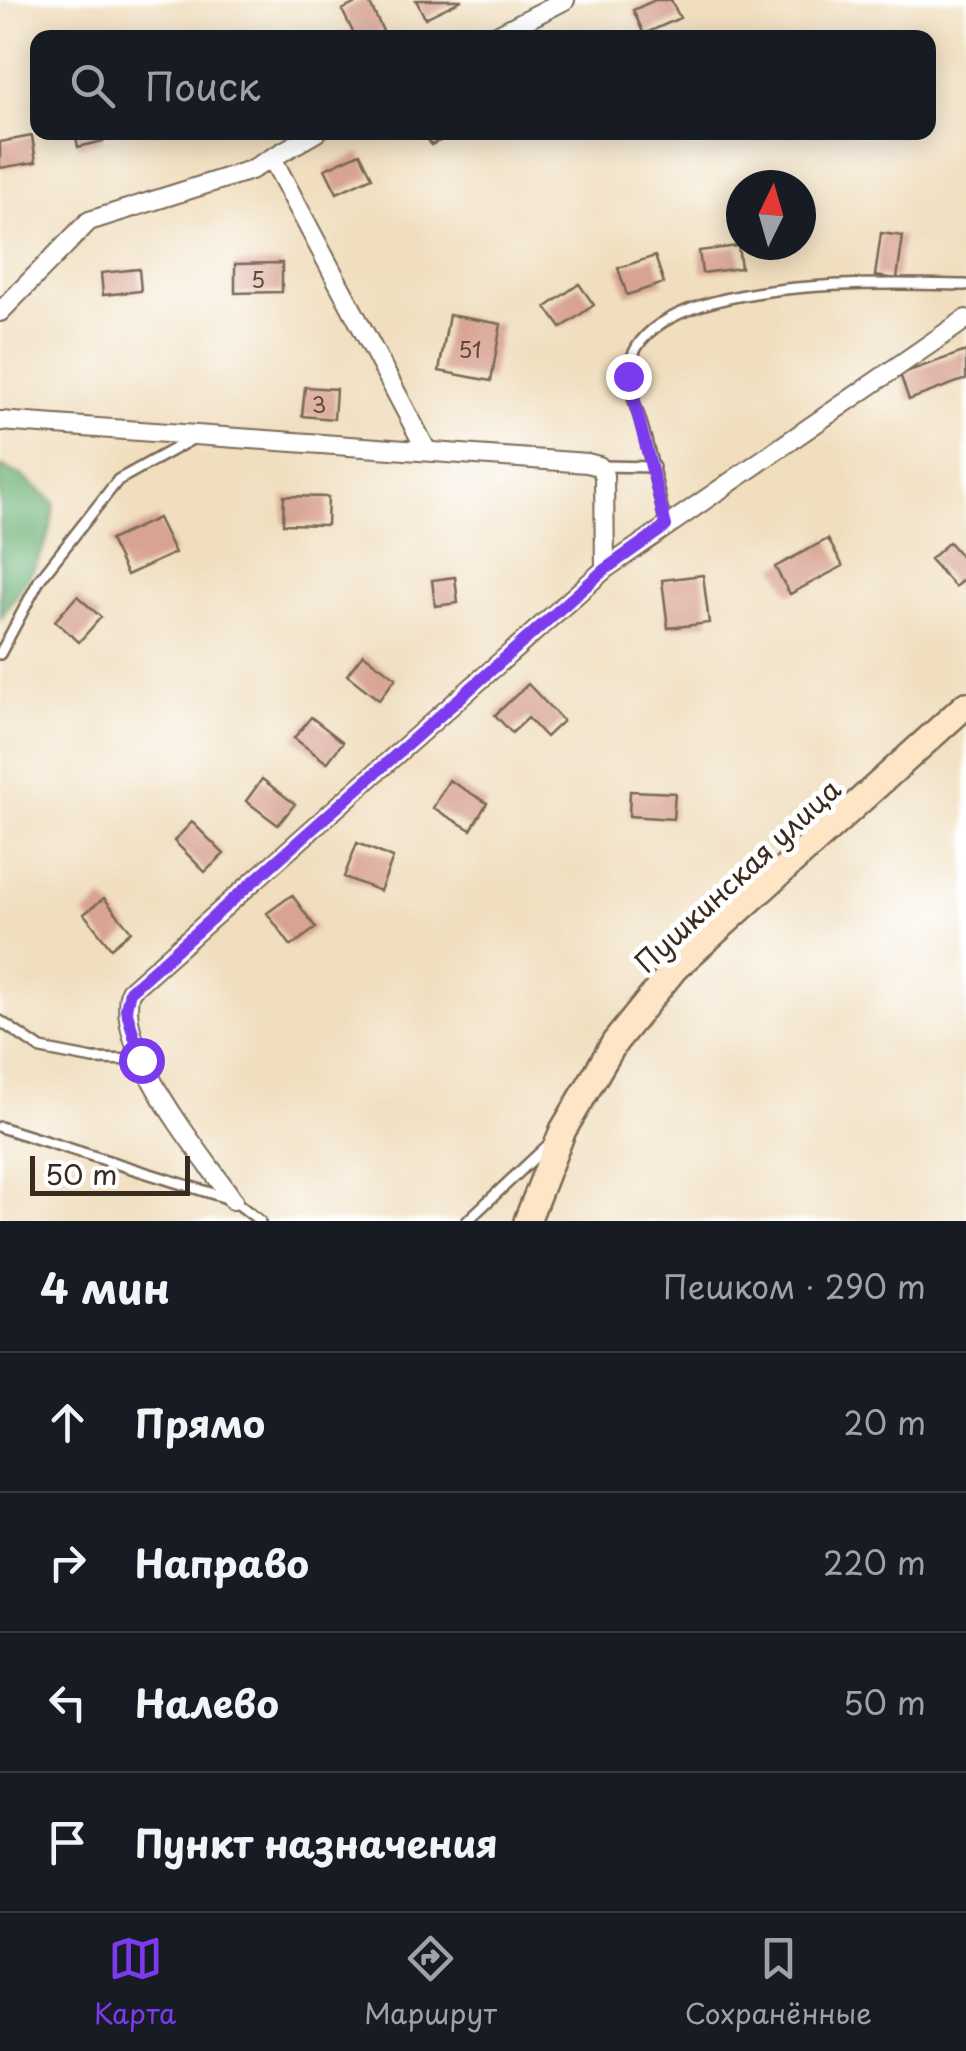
<!DOCTYPE html>
<html lang="ru">
<head>
<meta charset="utf-8">
<style>
  :root { --surface:#171b24; --page:#242831; --text:#f1f3f6; --muted:#9ea1a6; --line:#363941; --accent:#7c3aed }
  body { margin:0; font-family:"Playpen Sans",sans-serif; background:var(--page); color:var(--text) }
  .compass { position:absolute; left:726px; top:170px; width:90px; height:90px; border-radius:50%; background:var(--surface); box-shadow:0 5px 25px #0003; rotate:5deg }
  .scale { position:absolute; left:30px; bottom:25px; width:160px; box-sizing:border-box; padding-left:10px; border:5px solid #3b2a1e; border-top:0; font-size:28px; line-height:35px; white-space:nowrap; color:#3b2a1e; -webkit-text-stroke:8px #fff; paint-order:stroke }
  .stop { position:absolute; width:30px; height:30px; margin:-22px; border:8px solid #7c3aed; border-radius:50%; background:#fff }
  .stop.end { background:#7c3aed; border-color:#fff; box-shadow:0 2px 10px #0008 }
  .list { margin:0; padding:0; list-style:none }
  h2 { display:flex; justify-content:space-between; align-items:center; height:130px; margin:0; padding:0 40px; font-size:42px }
  h2 small { font-size:32px; font-weight:400; color:var(--muted) }
  .list li { display:grid; grid-template-columns:65px 1fr auto; gap:30px; align-items:center; box-sizing:border-box; height:140px; padding:0 40px; border-top:2px solid var(--line) }
  .list b { display:block; font-size:38px; white-space:nowrap }
  .list em { font-size:32px; font-style:normal; color:var(--muted) }
  .icon { flex:none; width:55px; height:55px; fill:none; stroke:currentColor; stroke-width:2; stroke-linecap:round; stroke-linejoin:round }
  .map { position:relative; flex:none; width:966px; height:1221px; overflow:hidden }
  .search { position:absolute; background:var(--surface); box-shadow:0 5px 25px #0003; left:30px; right:30px; top:30px; height:110px; display:flex; align-items:center; gap:25px; box-sizing:border-box; padding:0 35px; border-radius:20px; color:var(--muted); font-size:38px }
  .sheet { height:690px; background:var(--surface) }
  nav { display:flex; justify-content:space-around; align-items:center; box-sizing:border-box; height:140px; border-top:2px solid var(--line); background:var(--surface); font-size:28px; color:var(--muted) }
  nav a { display:grid; justify-items:center; gap:5px }
  nav .on { color:var(--accent) }
  .map>svg:first-child { display:block }
  .forest { fill:#6fb378; stroke:#556e4b; stroke-width:2.5 }
  .building { fill:#d8a393 }
  .lines { fill:none; stroke-linecap:round; stroke-linejoin:round }
  .lane-casing { stroke:#7a6956; stroke-width:14 }
  .street-casing { stroke:#7a6956; stroke-width:22 }
  .secondary-casing { stroke:#7a6956; stroke-width:30 }
  .lane { stroke:#fff; stroke-width:9 }
  .street { stroke:#fff; stroke-width:18 }
  .secondary { stroke:#fde5c5; stroke-width:25 }
  .route { stroke:#7c3aed; stroke-width:12 }
  .labels { text-anchor:middle; dominant-baseline:central; stroke-width:10; stroke-linejoin:round; paint-order:stroke }
  .number-label { font-size:22px; fill:#62483b }
  .street-label { font-size:28px; fill:#3b2a1e; stroke:#fff }
</style>
</head>
<body>
<div class="map">
<svg width="966" height="1221" viewBox="0 0 966 1221">
  <rect width="100%" height="100%" fill="#fff"/>
  <filter id="ink" filterUnits="userSpaceOnUse"><feTurbulence type="fractalNoise" baseFrequency=".01" numOctaves="2"/><feDisplacementMap in="SourceGraphic" scale="20" xChannelSelector="R" yChannelSelector="G"/><feConvolveMatrix kernelMatrix="1 2 1 2 8 2 1 2 1" color-interpolation-filters="sRGB"/></filter>
  <filter id="wash" filterUnits="userSpaceOnUse"><feTurbulence type="fractalNoise" baseFrequency=".0048" numOctaves="4" result="noise"/><feDisplacementMap in="SourceGraphic" scale="40" xChannelSelector="R" yChannelSelector="G"/><feGaussianBlur stdDeviation="2.25" result="paint"/><feColorMatrix in="noise" values="0 0 0 0 0 0 0 0 0 0 0 0 0 0 0 0 0 1.4 0 .05"/><feComposite in="paint" operator="in"/></filter>
  <g filter="url(#wash)">
    <rect width="100%" height="100%" fill="#f0debe"/>
    <!-- forest -->
    <path class="forest" d="M0,466L21,475L54,502C52,550 26,581 0,619Z"/>
    <g id="blocks">
      <!-- building -->
      <path class="building" d="M362,0H368L383,31L370,38H356L342,10Z
        M416,0H462L425,18Z
        M655,0H671L680,18L644,34L633,10Z
        M75,132H101L103,141L78,147Z
        M424,132H458L431,145Z
        M32,136L36,162L0,168V142Z
        M360,153L372,177L337,193L325,169Z
        M881,233L903,236L897,279L875,276Z
        M738,246L741,268L702,273L699,251Z
        M655,256L664,283L627,295L618,268Z
        M282,263V292L235,293V264Z
        M139,269L141,291L103,295L101,273Z
        M579,284L594,305L561,328L546,307Z
        M449,315L501,324L491,381L439,371Z
        M966,351V379L909,400L900,374Z
        M305,387L336,389L334,419L302,416Z
        M284,496L328,497L327,525L283,524Z
        M158,518L175,553L127,575L110,540Z
        M828,539L843,566L790,594L775,567Z
        M949,542L966,562V577L955,587L930,559Z
        M703,575L709,623L668,628L662,580Z
        M455,577L458,603L435,606L432,580Z
        M77,596L101,617L79,642L55,621Z
        M363,654L396,678L379,700L347,675Z
        M528,684L563,721L546,737L528,718L512,733L495,715Z
        M311,717L343,742L327,763L294,738Z
        M262,779L295,804L278,825L246,801Z
        M449,780L487,803L471,830L433,808Z
        M630,791L675,793L673,819L629,816Z
        M192,822L224,854L205,872L174,841Z
        M357,843L393,858L380,891L344,877Z
        M292,895L316,928L291,946L267,913Z
        M104,898L131,931L111,948L84,914Z"/>
    </g>
  </g>
  <g filter="url(#ink)">
    <use href="#blocks" fill-opacity="0" stroke="#7a6956" stroke-width="2.5"/>
    <g class="lines">
      <defs>
        <path id="lane" d="M602,466L654,467
          M666,526C659,493 652,461 643,429C639,413 629,393 629,377C627,271 897,284 966,285
          M0,654L40,579L118,480L194,438
          M0,1021L41,1049L93,1059L141,1060
          M0,1127L233,1200L260,1221
          M467,1221L547,1146"/>
        <path id="street" d="M491,38L565,0
          M272,158L427,451
          M0,312L89,221L251,170L317,132
          M0,421L587,463L599,466L604,475L605,569
          M233,1200C199,1149 114,1052 130,991L605,569L966,319"/>
        <path id="secondary" d="M527,1221L563,1130L615,1042L675,968L966,705"/>
      </defs>
      <!-- lane casing -->
      <use href="#lane" class="lane-casing"/>
      <!-- street casing -->
      <use href="#street" class="street-casing"/>
      <!-- secondary casing -->
      <use href="#secondary" class="secondary-casing"/>
      <!-- lane -->
      <use href="#lane" class="lane"/>
      <!-- street -->
      <use href="#street" class="street"/>
      <!-- secondary -->
      <use href="#secondary" class="secondary"/>
    </g>
  </g>
  <g class="lines" filter="url(#ink)">
    <!-- route -->
    <path class="route" d="M141,1060L126,1009L130,991L604,570L666,526L628,376"/>
  </g>
  <g class="labels">
    <!-- number labels -->
    <g class="number-label">
      <text x="258" y="278">5</text>
      <text x="470" y="348">51</text>
      <text x="319" y="403">3</text>
    </g>
    <!-- street labels -->
    <g class="street-label">
      <text transform="translate(737 875) rotate(-43)">Пушкинская улица</text>
    </g>
  </g>
</svg>
<svg class="compass" viewBox="-18 -18 36 36"><path d="M0-13l5 13h-10z" fill="#e53935"/><path d="M0 13l5-13h-10z" fill="#9ea1a6"/></svg>
<div class="scale">50 m</div>
<div class="stop" style="left:141px;top:1060px"></div>
<div class="stop end" style="left:628px;top:376px"></div>
<div class="search"><svg class="icon" aria-label="search" viewBox="0 0 24 24"><circle cx="10" cy="10" r="6"/><path d="M15 15l6 6"/></svg>Поиск</div>
</div>
<section class="sheet">
<h2>4 мин<small>Пешком · 290 m</small></h2>
<ul class="list">
<li><svg class="icon" aria-label="ahead" viewBox="0 0 24 24"><path d="M12 20V5M6 11l6-6 6 6"/></svg><div><b>Прямо</b></div><em>20 m</em></li>
<li><svg class="icon" aria-label="right" viewBox="0 0 24 24"><path d="M7 20v-9h11M14 6l5 5-5 5"/></svg><div><b>Направо</b></div><em>220 m</em></li>
<li><svg class="icon" aria-label="left" viewBox="0 0 24 24"><path d="M17 20v-9H6M10 6l-5 5 5 5"/></svg><div><b>Налево</b></div><em>50 m</em></li>
<li><svg class="icon" aria-label="arrive" viewBox="0 0 24 24"><path d="M6 21V4h12l-3 4 3 4H6"/></svg><div><b>Пункт назначения</b></div></li>
</ul>
</section>
<nav>
<a class="on"><svg class="icon" aria-label="map" viewBox="0 0 24 24"><path d="M3 6l6-2 6 2 6-2v14l-6 2-6-2-6 2zM9 4v14M15 6v14"/></svg>Карта</a>
<a><svg class="icon" aria-label="directions" viewBox="0 0 24 24"><path d="M12 3l9 9-9 9-9-9zM9 14v-3h6M13 9l2 2-2 2"/></svg>Маршрут</a>
<a><svg class="icon" aria-label="saved" viewBox="0 0 24 24"><path d="M7 4h10v16l-5-4-5 4z"/></svg>Сохранённые</a>
</nav>
</body>
</html>
